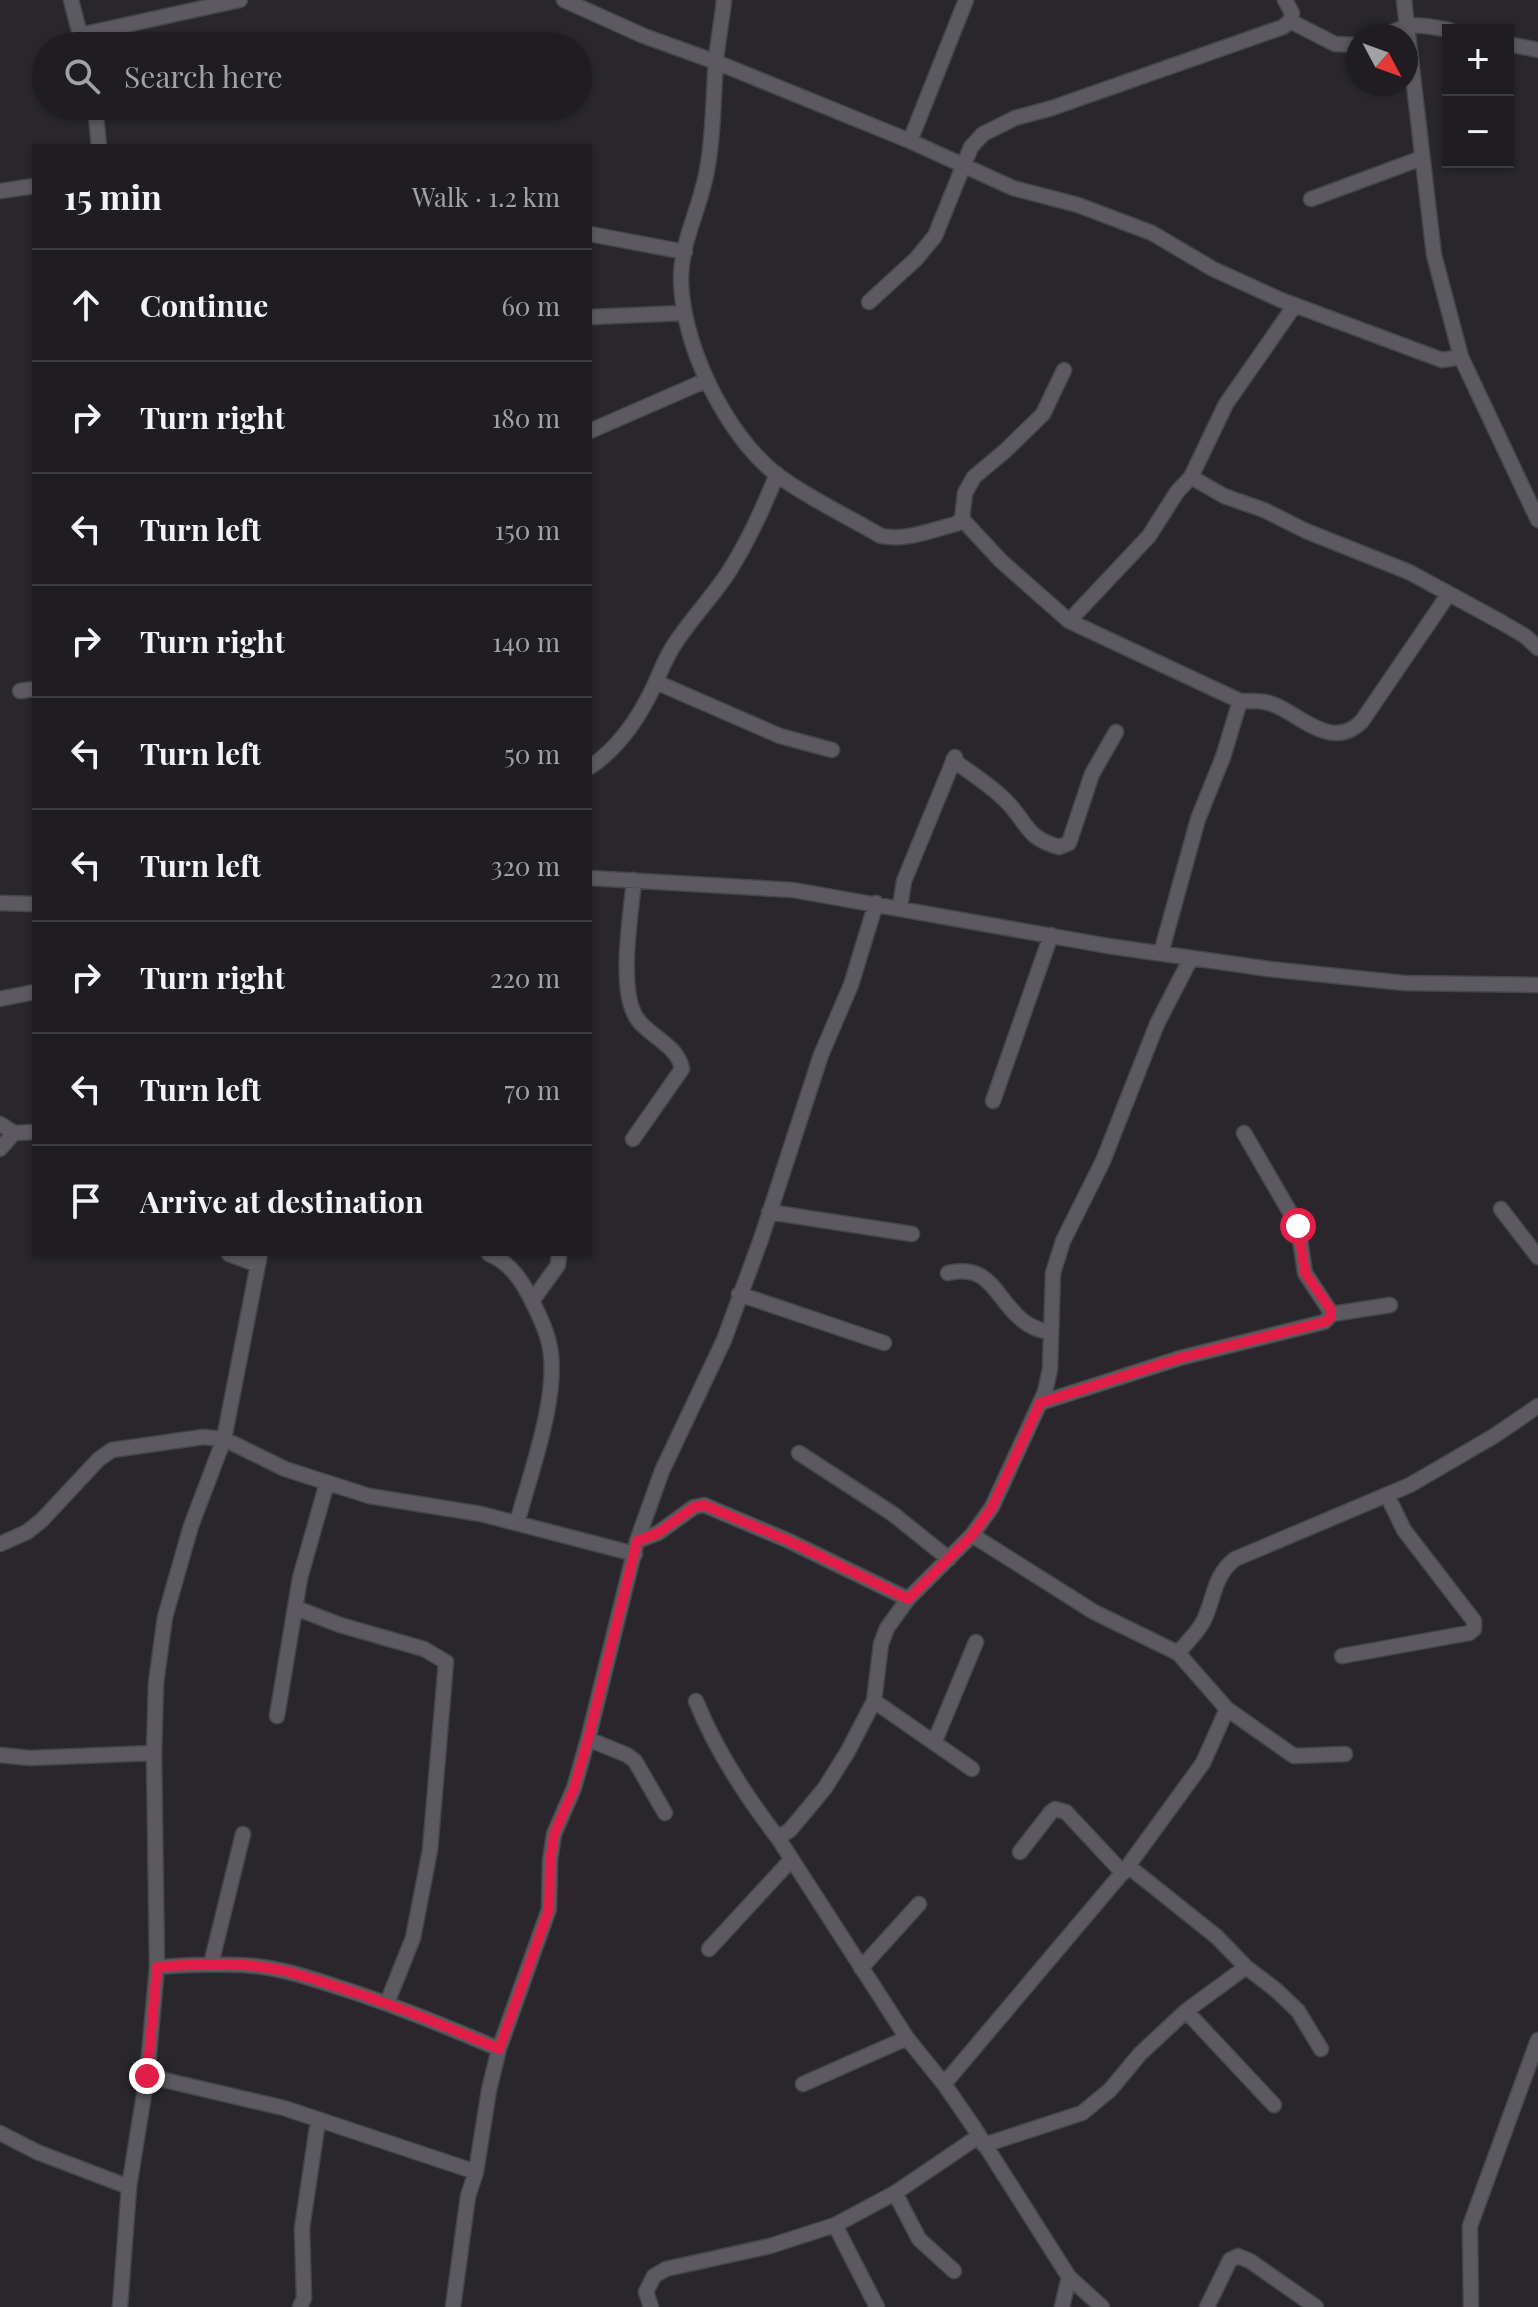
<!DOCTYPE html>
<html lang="en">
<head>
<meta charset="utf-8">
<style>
  :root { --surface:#1f1d21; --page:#2c2a2e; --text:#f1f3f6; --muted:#a1a2a5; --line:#3c3b3f }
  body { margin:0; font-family:"Playfair Display",serif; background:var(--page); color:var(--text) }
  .controls { position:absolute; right:24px; top:24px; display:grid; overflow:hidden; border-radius:0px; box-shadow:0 2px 6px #0004 }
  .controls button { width:72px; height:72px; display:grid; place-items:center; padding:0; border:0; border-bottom:2px solid var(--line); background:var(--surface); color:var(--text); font:40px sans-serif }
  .compass { position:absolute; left:1346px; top:24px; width:72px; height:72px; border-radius:50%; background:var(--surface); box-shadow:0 2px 6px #0004; rotate:131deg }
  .stop { position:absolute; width:24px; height:24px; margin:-18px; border:6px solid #e11d48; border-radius:50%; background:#fff }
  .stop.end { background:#e11d48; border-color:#fff; box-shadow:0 2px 8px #0008 }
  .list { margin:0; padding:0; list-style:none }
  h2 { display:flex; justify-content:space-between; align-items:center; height:104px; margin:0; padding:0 32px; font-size:34px }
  h2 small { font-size:26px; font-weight:400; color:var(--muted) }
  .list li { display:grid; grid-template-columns:52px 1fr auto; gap:24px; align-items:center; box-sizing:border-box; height:112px; padding:0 32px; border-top:2px solid var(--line) }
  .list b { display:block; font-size:30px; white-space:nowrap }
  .list em { font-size:26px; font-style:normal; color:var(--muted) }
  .icon { flex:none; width:44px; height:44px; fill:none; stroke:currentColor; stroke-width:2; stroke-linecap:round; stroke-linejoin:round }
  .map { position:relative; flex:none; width:1538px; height:2307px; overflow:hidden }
  .search { position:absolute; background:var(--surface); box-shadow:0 2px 6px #0004; left:32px; top:32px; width:560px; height:88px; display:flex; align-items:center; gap:20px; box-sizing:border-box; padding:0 28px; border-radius:44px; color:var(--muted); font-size:30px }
  .panel { position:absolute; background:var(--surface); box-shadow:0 2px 6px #0004; left:32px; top:144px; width:560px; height:1112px; border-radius:0px }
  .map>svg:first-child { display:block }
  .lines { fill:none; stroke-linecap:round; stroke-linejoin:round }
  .minor-casing { stroke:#464549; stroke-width:17 }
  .minor { stroke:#5c5a60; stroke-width:14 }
  .route { stroke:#e11d48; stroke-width:10 }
</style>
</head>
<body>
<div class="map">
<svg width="1538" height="2307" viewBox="0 0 1538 2307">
  <rect width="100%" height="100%" fill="#29272c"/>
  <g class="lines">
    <defs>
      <path id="minor" d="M71,0L83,46
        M564,0L644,36L716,62L910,141L1013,188L1078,205L1152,233L1213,269L1281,300L1442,360L1461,357
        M724,0C722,20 718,40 716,60C713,97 714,134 707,170C701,206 682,239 681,276C680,341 725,434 776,474C806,497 849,517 881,536C907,541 931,530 956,524L962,519L965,493L974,477L1005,451L1043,414L1064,370
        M1285,0L1292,13L1290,21
        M1404,0L1434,255L1461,357L1538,520
        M1290,21L1335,44L1358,45
        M80,35L240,0
        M1384,36C1411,22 1419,24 1449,30
        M1508,44L1538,50
        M95,106L99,146
        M910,141L966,0
        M0,191L34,186
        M1311,199L1422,158
        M590,234L685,252
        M869,302L916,259L935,236L971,147L983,134L1015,118L1052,108L1283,27L1290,21
        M590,317L684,313
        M590,431L707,380
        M1191,477L1224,496L1264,510L1306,531L1409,572L1501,622L1525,636L1538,648
        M962,519L1001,561L1069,621L1149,536L1177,492L1191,477L1226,404L1295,305
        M1069,621L1240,701L1223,757L1198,819L1161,953
        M656,682L780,736L832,750
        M20,691L34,689
        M1240,701C1253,701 1265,700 1277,706C1305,719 1334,750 1362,721L1448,595
        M953,760C972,774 992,786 1008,803C1029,826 1027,838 1059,847L1069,843L1092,774L1116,732
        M590,767C620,747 639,718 654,686C661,671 666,656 676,642C692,618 712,597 728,573C748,542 763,509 777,474
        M590,878L793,890L1108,946L1269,969L1404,983L1538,985
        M0,903L34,904
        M900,907L904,881L955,757
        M0,999L34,992
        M993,1101L1051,935
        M0,1124L14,1133L34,1132
        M1244,1133L1298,1226L1305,1273L1332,1314
        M633,1139L682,1069C678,1046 651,1037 638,1020C617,992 631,915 634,880
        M0,1149L14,1133
        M1501,1209L1538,1257
        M769,1212L912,1234
        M229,1254L258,1265
        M489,1254C511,1263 523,1282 533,1303C539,1315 546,1329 549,1343C561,1392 530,1474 517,1523
        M948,1273C991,1263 995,1298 1022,1320C1031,1328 1041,1330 1051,1333
        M739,1294L884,1343
        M532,1301L558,1265L559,1254
        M1040,1403L1180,1358L1324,1322L1332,1314L1390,1305
        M799,1453L893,1514L949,1559
        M972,1535L1094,1612L1178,1653
        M637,1541L658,1533L694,1507L704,1505L789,1541L908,1599
        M0,1544L27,1532L42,1520L99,1459L112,1450L203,1437L224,1439L285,1469L369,1496L481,1514L635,1554
        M296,1608L340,1625L424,1649L446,1662L430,1850L413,1938L387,2003
        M1342,1656L1469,1633L1474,1629V1621L1404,1530L1387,1495
        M696,1701C716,1751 745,1795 778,1838
        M874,1701L972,1769
        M277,1716L300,1578L327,1483
        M588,1739L627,1755L635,1761L665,1813
        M934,1743L976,1642
        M1345,1754L1294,1756L1227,1709L1178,1653C1186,1643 1197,1633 1203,1622C1215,1598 1213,1576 1235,1559L1410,1485L1494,1436L1538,1406
        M0,1755L30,1758L154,1753
        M1020,1852L1051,1812L1055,1809L1066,1812L1123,1873
        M1128,1866L1217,1937L1246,1967L1276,1990L1298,2011L1321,2049
        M709,1949L791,1860
        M211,1964L243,1834
        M157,1967C189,1965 222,1963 255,1966C285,1969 316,1980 344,1989C397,2006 448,2027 499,2049
        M861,1968L919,1904
        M1186,2011L1274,2105
        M147,2076L284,2108L476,2172
        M803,2084L907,2038
        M944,2084L1128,1866L1203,1763L1227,1709
        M0,2133L37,2152L129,2187
        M984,2145L1082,2113L1110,2090L1140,2054L1186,2011L1246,1967
        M895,2193L919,2239L954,2271
        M835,2225L877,2307
        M120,2307L129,2187L147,2076L157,1967L154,1753L156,1683L165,1617L191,1526L224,1439L260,1254
        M300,2307L304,2298L302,2228L318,2121
        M453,2307L468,2196L476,2172L489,2090L499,2049L549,1909L550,1861L554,1834L574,1788L588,1739L637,1541L662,1471L724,1340L761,1239L821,1055L851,985L876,903
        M651,2307L646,2292L654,2276L666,2269L770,2246L835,2225L895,2193L979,2136
        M1062,2307L1069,2277
        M1102,2307L1069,2277L973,2126L944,2084L907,2038L778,1838L790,1830L825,1788L848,1751L874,1701L881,1644L887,1628L908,1599L972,1535L992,1507L1045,1392L1050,1369L1053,1273L1063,1241L1103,1161L1157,1024L1191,958
        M1207,2307L1230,2260L1238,2256L1250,2261L1316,2307
        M1471,2307L1470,2226L1538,2040"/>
    </defs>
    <!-- minor casing -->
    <use href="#minor" class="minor-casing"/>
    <!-- minor -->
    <use href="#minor" class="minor"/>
  </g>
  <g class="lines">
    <!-- route -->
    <path class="route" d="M147,2076L157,1967C189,1965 222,1962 255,1966C285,1969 316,1980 344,1989C397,2006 448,2027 499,2049L549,1909L550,1861L554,1834L574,1788L588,1739L637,1541L658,1533L694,1507L704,1505L789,1541L908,1599L972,1535L992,1507L1040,1403L1180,1358L1324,1322L1330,1318L1331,1310L1305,1273L1298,1226"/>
  </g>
</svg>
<div class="controls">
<button>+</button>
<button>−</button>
</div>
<svg class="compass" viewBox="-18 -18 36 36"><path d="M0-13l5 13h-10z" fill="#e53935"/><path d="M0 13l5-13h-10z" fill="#a1a2a5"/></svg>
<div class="stop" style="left:1298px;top:1226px"></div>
<div class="stop end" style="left:147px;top:2076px"></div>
<div class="search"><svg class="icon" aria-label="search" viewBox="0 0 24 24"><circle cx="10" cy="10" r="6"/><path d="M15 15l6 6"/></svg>Search here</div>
<section class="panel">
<h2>15 min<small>Walk · 1.2 km</small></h2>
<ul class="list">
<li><svg class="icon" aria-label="ahead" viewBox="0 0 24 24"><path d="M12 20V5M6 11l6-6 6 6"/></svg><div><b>Continue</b></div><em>60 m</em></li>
<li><svg class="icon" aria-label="right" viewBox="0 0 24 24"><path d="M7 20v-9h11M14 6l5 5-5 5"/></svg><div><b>Turn right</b></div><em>180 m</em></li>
<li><svg class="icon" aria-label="left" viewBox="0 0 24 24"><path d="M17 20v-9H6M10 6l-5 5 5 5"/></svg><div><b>Turn left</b></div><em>150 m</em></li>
<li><svg class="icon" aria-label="right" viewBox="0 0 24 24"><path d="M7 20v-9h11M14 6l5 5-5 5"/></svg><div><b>Turn right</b></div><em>140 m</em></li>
<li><svg class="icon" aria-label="left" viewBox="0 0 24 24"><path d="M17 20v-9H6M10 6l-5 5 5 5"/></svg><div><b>Turn left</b></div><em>50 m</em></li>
<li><svg class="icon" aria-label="left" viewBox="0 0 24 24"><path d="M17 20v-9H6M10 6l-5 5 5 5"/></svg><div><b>Turn left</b></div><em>320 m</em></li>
<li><svg class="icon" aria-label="right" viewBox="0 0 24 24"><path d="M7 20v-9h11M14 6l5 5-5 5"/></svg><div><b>Turn right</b></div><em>220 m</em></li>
<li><svg class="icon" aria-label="left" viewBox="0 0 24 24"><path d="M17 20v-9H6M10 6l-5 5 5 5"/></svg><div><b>Turn left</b></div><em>70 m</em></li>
<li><svg class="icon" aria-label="arrive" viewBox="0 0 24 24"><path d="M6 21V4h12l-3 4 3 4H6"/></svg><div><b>Arrive at destination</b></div></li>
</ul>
</section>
</div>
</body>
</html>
